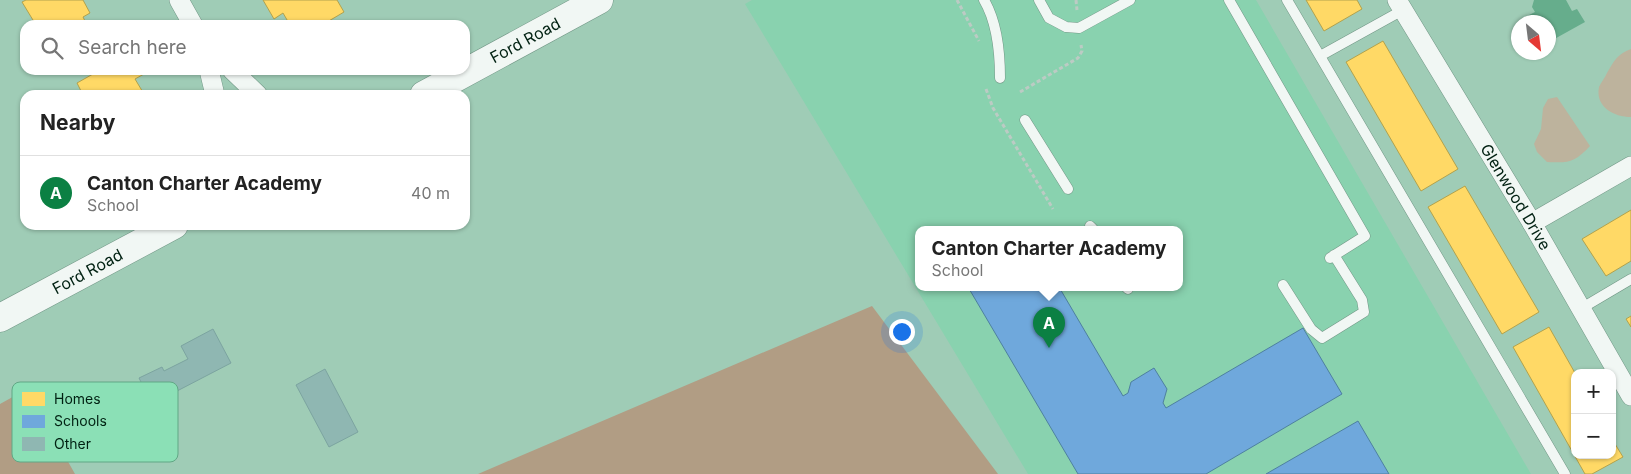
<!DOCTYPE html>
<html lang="en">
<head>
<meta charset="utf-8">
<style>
  :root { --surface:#fff; --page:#f6f6f6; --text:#222; --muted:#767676; --line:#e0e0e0; --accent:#0b8043 }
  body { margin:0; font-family:Inter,sans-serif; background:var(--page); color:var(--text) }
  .controls { position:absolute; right:15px; bottom:15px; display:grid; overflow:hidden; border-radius:10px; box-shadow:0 1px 4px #0004 }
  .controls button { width:45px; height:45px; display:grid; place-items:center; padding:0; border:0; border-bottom:1px solid var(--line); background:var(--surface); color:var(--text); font:25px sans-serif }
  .compass { position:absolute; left:1511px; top:15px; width:45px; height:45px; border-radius:50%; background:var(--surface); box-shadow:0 1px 4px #0004; rotate:152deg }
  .you { position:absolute; left:901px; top:331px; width:18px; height:18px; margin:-12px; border:4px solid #fff; border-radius:50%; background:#1a73e8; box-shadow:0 0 0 8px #1a73e833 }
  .badge { display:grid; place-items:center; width:32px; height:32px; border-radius:50%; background:var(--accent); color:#fff; font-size:16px; font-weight:700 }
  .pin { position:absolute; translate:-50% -41px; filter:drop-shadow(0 1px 2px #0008) }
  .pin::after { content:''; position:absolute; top:26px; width:18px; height:15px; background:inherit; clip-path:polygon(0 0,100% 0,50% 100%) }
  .popup { position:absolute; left:915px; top:226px; width:268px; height:65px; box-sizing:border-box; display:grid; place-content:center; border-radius:10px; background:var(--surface); filter:drop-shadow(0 1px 4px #0005); font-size:16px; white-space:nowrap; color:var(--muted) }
  .popup b { font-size:19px; color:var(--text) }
  .popup::after { content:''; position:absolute; left:50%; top:100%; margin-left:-10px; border:10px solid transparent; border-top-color:var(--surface) }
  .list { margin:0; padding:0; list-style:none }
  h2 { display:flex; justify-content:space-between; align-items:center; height:65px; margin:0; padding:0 20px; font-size:21px }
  h2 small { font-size:16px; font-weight:400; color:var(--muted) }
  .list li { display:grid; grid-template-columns:32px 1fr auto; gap:15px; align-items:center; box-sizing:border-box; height:75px; padding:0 20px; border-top:1px solid var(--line) }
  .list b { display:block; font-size:19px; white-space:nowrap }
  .list p { margin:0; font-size:16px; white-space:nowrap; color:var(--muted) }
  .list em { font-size:16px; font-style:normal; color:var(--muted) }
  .icon { flex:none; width:28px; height:28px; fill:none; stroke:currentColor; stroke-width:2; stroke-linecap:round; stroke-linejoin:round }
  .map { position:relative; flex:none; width:1631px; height:474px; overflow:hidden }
  .search { position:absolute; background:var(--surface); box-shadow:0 1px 4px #0004; left:20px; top:20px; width:450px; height:55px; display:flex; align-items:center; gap:12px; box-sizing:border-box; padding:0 18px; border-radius:15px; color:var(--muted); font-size:19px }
  .panel { position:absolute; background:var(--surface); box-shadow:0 1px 4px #0004; left:20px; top:90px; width:450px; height:140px; border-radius:15px }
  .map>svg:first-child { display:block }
  .built { fill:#89d2af; fill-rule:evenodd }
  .green { fill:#bdb39d }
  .forest { fill:#b19d84 }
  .water { fill:#66ad8c }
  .homes { fill:#ffd966; stroke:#b2a24d }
  .schools { fill:#6fa8dc; stroke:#4e809f }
  .building { fill:#8fb7b2; stroke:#7ca4a0 }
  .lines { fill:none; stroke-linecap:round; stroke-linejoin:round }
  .service-casing { stroke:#729786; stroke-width:11 }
  .minor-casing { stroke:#729786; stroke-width:20 }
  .primary-casing { stroke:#729786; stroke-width:29 }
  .path { stroke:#bccbc4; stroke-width:3; stroke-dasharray:4 2.5; stroke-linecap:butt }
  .service { stroke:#f1f7f4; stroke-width:10 }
  .minor { stroke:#f1f7f4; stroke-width:19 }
  .primary { stroke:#f1f7f4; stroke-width:28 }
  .labels { text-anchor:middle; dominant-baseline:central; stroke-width:5; stroke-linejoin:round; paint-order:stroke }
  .street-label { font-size:16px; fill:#002112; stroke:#8be0b6 }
  .key { fill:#8be0b6; stroke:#61a785; stroke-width:1 }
  .key-label { font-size:14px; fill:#002112 }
</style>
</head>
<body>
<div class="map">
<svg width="1631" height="474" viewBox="0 0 1631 474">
  <rect width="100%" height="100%" fill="#9fccb6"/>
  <!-- built -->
  <path class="built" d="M752,0H1256L1531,474H1028L745,4ZM919,229H1179V287H919Z"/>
  <!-- green -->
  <path class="green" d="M1631,49V117C1614,117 1595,107 1599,87C1601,82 1605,78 1607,73C1614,61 1617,54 1631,49Z
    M1557,97L1590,146C1574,163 1569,163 1547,162L1537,152L1534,144L1541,129L1543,108L1548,99Z"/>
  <!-- forest -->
  <path class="forest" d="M872,306L998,474H478Z
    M27,389L75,474H0V404Z"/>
  <!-- water -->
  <path class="water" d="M1534,0H1566L1572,11L1577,9L1585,22L1549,42L1548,22H1528L1525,17L1535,12L1532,7Z"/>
  <!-- homes -->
  <path class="homes" d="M26,0H83L90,13L83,17L87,25H36L22,2Z
    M263,0H337L344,12L322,25H290L283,13L274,19Z
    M1306,0H1357L1362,9L1324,31Z
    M1383,41L1458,169L1421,191L1346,62Z
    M100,70H142L144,74L135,79L144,94L83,95L77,83Z
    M1465,186L1539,312L1502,334L1428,207Z
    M1631,210V261L1606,276L1582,239Z
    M1631,316V327L1626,319Z
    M1549,327L1575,373V455H1612V439L1623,457L1592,474H1585L1513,347Z"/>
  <!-- schools -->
  <path class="schools" d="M968,287H1059L1123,396L1128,393L1131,382L1154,368L1167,389L1163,403L1166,408L1303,328L1342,394L1206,474H1078Z
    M1358,421L1389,474H1266Z"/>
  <!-- building -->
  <path class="building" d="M213,329L231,363L152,404L139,378L162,367L164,371L188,359L181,346Z
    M325,369L358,432L329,447L296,385Z"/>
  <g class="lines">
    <defs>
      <path id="service" d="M984,0C997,22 1000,53 1000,78
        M1039,0L1049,18L1066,27L1079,28L1130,0
        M1229,0L1365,236L1330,258
        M1287,0L1565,474
        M1320,56L1403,10
        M1025,120L1068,189
        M1090,226L1093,229
        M1283,285L1311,329L1322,338L1364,312L1362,300L1334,255
        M1126,287L1128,289
        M1582,308L1631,279"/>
      <g id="minor">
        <path d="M179,0L193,25"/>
        <path id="s1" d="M1397,0L1532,223L1631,396"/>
        <path d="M209,70L215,95"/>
        <path d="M232,70L258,95"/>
        <path d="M1532,223L1631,166"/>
      </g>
      <g id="primary">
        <path id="s2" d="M424,95L599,0"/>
        <path id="s3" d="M0,318L174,225"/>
      </g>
    </defs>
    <!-- service casing -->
    <use href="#service" class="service-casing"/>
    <!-- minor casing -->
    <use href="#minor" class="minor-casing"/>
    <!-- primary casing -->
    <use href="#primary" class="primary-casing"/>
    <!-- path -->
    <path class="path" d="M957,0L979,41
      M1076,0L1077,10
      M986,89L993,108L1053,209
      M1020,92L1078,58L1082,51L1081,45"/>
    <!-- service -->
    <use href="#service" class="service"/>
    <!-- minor -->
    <use href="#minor" class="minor"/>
    <!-- primary -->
    <use href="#primary" class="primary"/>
  </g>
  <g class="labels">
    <!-- street labels -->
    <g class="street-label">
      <text stroke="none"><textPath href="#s2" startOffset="115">Ford Road</textPath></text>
      <text stroke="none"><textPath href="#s1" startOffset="230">Glenwood Drive</textPath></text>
      <text stroke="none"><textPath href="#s3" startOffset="99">Ford Road</textPath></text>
    </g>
  </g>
  <!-- legend -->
  <rect x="12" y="382" width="166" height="80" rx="8" class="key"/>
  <rect x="22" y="392" width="23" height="14" fill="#ffd966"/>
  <rect x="22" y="415" width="23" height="13" fill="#6fa8dc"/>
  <rect x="22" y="437" width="23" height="14" fill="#8fb7b2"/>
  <g class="key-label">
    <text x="54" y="404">Homes</text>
    <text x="54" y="426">Schools</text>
    <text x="54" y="449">Other</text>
  </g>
</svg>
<div class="controls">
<button>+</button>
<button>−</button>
</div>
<svg class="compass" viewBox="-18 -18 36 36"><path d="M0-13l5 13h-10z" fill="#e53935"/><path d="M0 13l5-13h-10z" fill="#767676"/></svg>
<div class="you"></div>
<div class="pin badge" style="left:1049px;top:348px">A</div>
<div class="popup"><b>Canton Charter Academy</b>School</div>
<div class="search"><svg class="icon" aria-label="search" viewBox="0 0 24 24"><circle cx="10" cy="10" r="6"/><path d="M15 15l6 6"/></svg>Search here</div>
<section class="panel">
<h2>Nearby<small></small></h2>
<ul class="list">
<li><span class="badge">A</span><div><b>Canton Charter Academy</b><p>School</p></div><em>40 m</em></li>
</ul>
</section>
</div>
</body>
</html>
